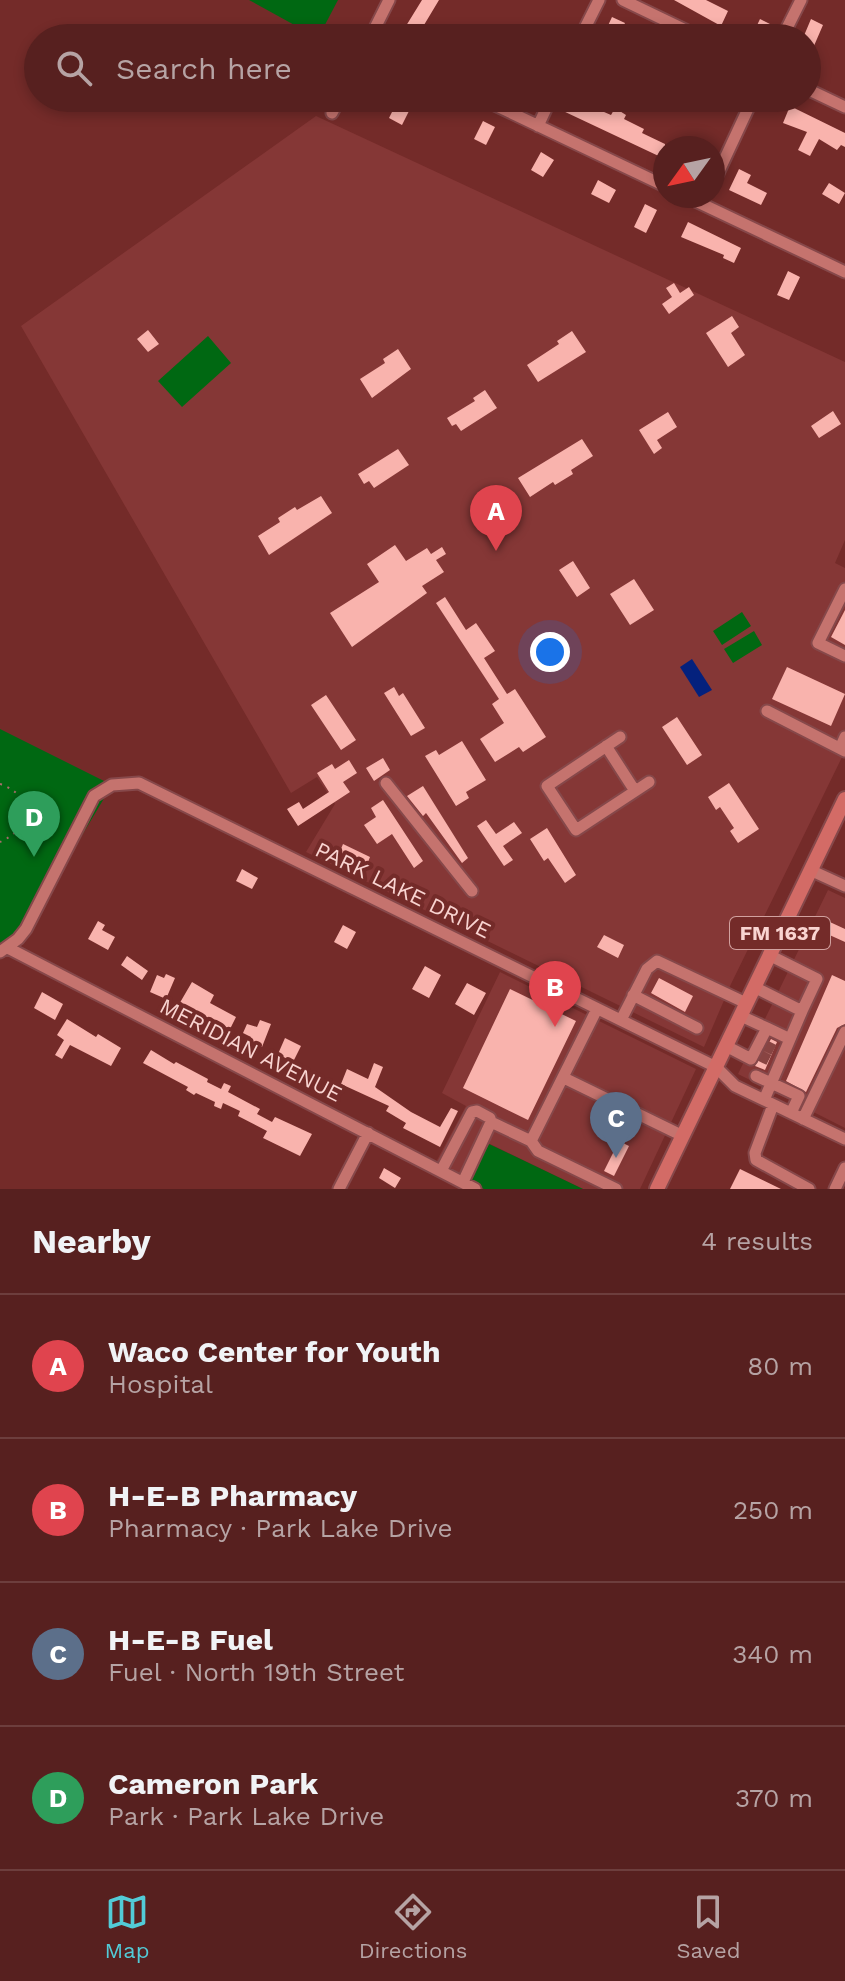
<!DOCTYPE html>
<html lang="en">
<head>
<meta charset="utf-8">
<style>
  :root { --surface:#57201f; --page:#602d2c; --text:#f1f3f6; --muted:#b6a3a4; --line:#6d3e3d; --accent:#52cbd7 }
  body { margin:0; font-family:"Work Sans",sans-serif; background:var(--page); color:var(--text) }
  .compass { position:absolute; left:653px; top:136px; width:72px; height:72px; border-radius:50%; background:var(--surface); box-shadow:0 4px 12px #0003; rotate:237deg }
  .you { position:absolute; left:550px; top:652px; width:28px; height:28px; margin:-20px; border:6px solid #fff; border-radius:50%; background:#1a73e8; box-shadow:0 0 0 12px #1a73e833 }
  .badge { display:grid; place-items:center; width:52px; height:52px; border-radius:50%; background:var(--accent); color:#fff; font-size:26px; font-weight:700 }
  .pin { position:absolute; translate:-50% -66px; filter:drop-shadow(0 2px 4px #0008) }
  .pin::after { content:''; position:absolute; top:42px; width:28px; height:24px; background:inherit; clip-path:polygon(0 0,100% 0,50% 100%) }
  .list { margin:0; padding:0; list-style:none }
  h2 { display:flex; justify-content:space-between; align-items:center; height:104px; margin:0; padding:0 32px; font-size:34px }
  h2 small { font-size:26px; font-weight:400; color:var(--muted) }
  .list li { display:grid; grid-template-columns:52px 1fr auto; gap:24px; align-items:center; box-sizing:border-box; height:144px; padding:0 32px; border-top:2px solid var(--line) }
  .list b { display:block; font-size:30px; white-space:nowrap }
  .list p { margin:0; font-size:26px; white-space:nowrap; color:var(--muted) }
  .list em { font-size:26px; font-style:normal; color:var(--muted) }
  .icon { flex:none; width:44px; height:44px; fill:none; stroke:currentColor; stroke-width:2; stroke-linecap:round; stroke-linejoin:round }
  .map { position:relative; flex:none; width:845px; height:1189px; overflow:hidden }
  .search { position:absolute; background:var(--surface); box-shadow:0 4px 12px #0003; left:24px; right:24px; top:24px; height:88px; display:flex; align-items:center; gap:20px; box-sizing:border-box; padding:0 28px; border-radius:44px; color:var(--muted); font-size:30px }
  .sheet { height:680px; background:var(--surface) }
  nav { display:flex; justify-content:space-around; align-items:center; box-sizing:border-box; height:112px; border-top:2px solid var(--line); background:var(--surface); font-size:22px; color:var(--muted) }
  nav a { display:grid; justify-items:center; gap:4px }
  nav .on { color:var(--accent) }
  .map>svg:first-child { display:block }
  .built { fill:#853736 }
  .green { fill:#006812 }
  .water { fill:#04217d }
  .building { fill:#f9b3ad }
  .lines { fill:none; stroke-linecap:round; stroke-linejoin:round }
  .minor-tunnel { stroke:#884442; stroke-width:11; stroke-dasharray:11 5.5; stroke-linecap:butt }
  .minor-casing { stroke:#86484a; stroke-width:15 }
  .major-casing { stroke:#86484a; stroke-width:18 }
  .path { stroke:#a96e6c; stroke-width:2; stroke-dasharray:2 6; stroke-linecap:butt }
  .minor { stroke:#c5736e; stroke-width:11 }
  .major { stroke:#d36b66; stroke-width:14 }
  .labels { text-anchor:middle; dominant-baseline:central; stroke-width:8; stroke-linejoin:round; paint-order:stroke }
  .shield { fill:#742b29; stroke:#d1a19f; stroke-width:2 }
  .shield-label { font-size:20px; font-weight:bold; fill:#f9d4d1 }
  .street-label { font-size:22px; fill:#f9d4d1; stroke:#742b29 }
</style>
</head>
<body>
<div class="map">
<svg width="845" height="1189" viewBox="0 0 845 1189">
  <rect width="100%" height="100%" fill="#742b29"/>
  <!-- built -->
  <path class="built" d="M316,116L845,362V540L835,563L845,568V751L731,984L704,1047L306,852L335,804L317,777L291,793L21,326Z
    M828,890L845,898V1128L738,1074Z
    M500,972L696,1069L640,1189H583L490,1144L469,1181L436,1162L466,1106L442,1093Z"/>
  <!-- green -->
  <path class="green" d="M249,0H338L318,38Z
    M208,336L231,363L182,407L158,381Z
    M742,612L751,626L722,645L713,631Z
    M754,631L762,645L733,663L724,649Z
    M0,729L112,785L26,929L0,943Z
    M489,1144L583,1189H484L469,1181Z"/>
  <!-- water -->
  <path class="water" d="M692,659L712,690L699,697L680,667Z"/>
  <!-- building -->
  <path class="building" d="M422,0H439L421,30L434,38H408L401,34Z
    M674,0H706L728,11L721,26Z
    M612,17L625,23L618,38L605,32Z
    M760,19L772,25L765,38H751Z
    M811,19L823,25L807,62V38H803Z
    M399,98L413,103L402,125L389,118Z
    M568,99L586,109L588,105L611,115L615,108L626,115L624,119L644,129L642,133L665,144V159L561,110Z
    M790,106L845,133V147L841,145L837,150L819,139L810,156L798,150L807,132L783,123Z
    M483,121L495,127L486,145L474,139Z
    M541,152L554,160L543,177L531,170Z
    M739,169L751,175L747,183L767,193L761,205L729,190Z
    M598,180L616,190L609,203L591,194Z
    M829,183L845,193L839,204L822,194Z
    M645,204L657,210L646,233L634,227Z
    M688,222L741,248L734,263L723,258L724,255L681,237Z
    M788,271L800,277L789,300L777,295Z
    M674,283L680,293L689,287L694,295L669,314L662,304L672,297L666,288Z
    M732,316L739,327L731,333L745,355L728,367L706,333Z
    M148,330L159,344L148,352L137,339Z
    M572,331L586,352L538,382L527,365L559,344L557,341Z
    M398,349L411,369L372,398L360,379L385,363L383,359Z
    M485,390L497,408L461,431L456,424L452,426L447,418L475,401L473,398Z
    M833,411L841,424L819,438L811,426Z
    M668,412L677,427L657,440L662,448L654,454L639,430Z
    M582,439L593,456L571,470L573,474L555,485L553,482L530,497L518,478Z
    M398,449L409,465L374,488L369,481L364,484L358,474Z
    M321,496L332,513L269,555L258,536L280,522L278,518L295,507L297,510Z
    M395,545L406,561L427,548L431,554L442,547L446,554L436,560L444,572L422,586L427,593L352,647L330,613L379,582L367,564Z
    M573,561L590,588L577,597L559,570Z
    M634,579L654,610L630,625L610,594Z
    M445,597L466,630L476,623L495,651L484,658L507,694L515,689L546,737L523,752L519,747L495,762L480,739L504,723L492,704L499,699L436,603Z
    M845,610V645L831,637Z
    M787,667L845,694L831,726L772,699Z
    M394,687L399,696L403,693L425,728L411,736L384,693Z
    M326,695L356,740L341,750L311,705Z
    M677,717L702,755L687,765L662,727Z
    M462,741L486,780L466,792L469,798L456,806L425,756L436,750L439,755Z
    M383,758L390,770L374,781L366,768Z
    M349,760L357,773L343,782L350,792L298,826L287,809L299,802L303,809L329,792L317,773L332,764L335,769Z
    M729,783L759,829L738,843L730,831L734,828L720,807L716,810L708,797Z
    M423,786L468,858L462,863L426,813L423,816L407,796Z
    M383,800L423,861L414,868L392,834L377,844L364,825L376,817L371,808Z
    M486,820L496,834L514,822L522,833L503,846L513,860L504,866L477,826Z
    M547,828L576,875L565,883L548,858L544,861L530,839Z
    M343,844L370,857L366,867L339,854Z
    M242,869L258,878L252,889L236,881Z
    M819,917L845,929V942L814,928Z
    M98,921L105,925L102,930L115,937L108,950L88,939Z
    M343,925L356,932L347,949L334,942Z
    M604,935L624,945L618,958L597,947Z
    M127,956L148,971L142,980L121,965Z
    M425,966L441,975L429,998L412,989Z
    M166,974L175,978L166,999L150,992L157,975L164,978Z
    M832,975L845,981V1024L837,1028L806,1092L786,1081Z
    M659,978L693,996L685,1012L651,993Z
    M192,982L214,995L210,1003L236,1017L230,1029L202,1015L200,1019L178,1006Z
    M467,983L486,993L474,1015L455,1004Z
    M510,989L576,1021L528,1120L463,1088Z
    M42,992L63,1004L55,1020L34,1008Z
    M67,1019L96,1037L98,1034L121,1048L111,1066L70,1045L62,1059L55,1055L64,1040L57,1035Z
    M260,1020L271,1024L262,1047L249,1041L251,1037L243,1033L247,1024L257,1027Z
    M285,1038L301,1046L293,1062L278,1054Z
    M771,1039L777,1042L765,1070L755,1066Z
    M151,1050L174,1064L176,1062L208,1079L207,1082L221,1089L224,1083L231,1086L228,1092L260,1109L257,1114L272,1122L275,1117L312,1134L300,1156L263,1138L267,1131L238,1116L240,1111L223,1103L221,1109L214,1106L215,1102L196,1093L194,1095L186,1090L188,1087L143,1063Z
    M374,1063L383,1067L375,1087L411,1112L440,1127L451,1108L458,1111L440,1147L403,1128L406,1123L386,1111L389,1106L341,1084L347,1069L368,1079Z
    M619,1141L629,1146L614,1176L604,1171Z
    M384,1168L401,1178L395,1188L379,1178Z
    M740,1169L781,1189H730Z"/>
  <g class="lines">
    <!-- minor-tunnel -->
    <path class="minor-tunnel" d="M764,1045L774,1050
      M759,1055L769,1060"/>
    <defs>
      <path id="minor" d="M623,0L702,38
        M370,38L389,0
        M580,38L599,0
        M782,38L801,0
        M807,89L845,107
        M480,98L665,186
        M332,113L340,98
        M538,126L551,98
        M713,184L753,98
        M685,196L845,272
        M845,589L818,643L845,656
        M767,711L845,751
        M620,737L547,786L576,830L649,782
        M606,746L635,791
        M840,748L845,737
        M386,783L472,891
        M810,870L845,886
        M8,948L475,1189
        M0,952L18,939L26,929L94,796L112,785L139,783L716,1067L735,1086L845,1139
        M754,987L802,1011L817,979L769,955
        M633,995L697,1028
        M621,1020L647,969L657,961L746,1003
        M767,1028L790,1039
        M726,1046L751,1059L767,1028L741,1016
        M756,1076L799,1096L791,1113
        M564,1078L683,1136
        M764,1100L802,1011
        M773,1105L755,1153L756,1160L809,1189
        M803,1119L845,1032
        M531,1141L538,1151L616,1189
        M441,1171L472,1112L477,1111L490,1118L491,1122
        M463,1182L491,1122L531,1141L597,1009
        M339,1189L368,1133
        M835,1189L845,1168"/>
      <path id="major" d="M657,1189L845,799"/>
    </defs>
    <!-- minor casing -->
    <use href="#minor" class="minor-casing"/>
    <!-- major casing -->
    <use href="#major" class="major-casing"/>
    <!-- path -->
    <path class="path" d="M0,784C35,796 32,828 0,842"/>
    <!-- minor -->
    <use href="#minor" class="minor"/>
    <!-- major -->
    <use href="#major" class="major"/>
  </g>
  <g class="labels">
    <!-- shield labels -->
    <rect class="shield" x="730" y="917" width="100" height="32" rx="6"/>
    <g class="shield-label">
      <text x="780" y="933">FM 1637</text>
    </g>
    <!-- street labels -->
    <g class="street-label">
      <text transform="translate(403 890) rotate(26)">PARK LAKE DRIVE</text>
      <text transform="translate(251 1050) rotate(27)">MERIDIAN AVENUE</text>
    </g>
  </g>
</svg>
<svg class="compass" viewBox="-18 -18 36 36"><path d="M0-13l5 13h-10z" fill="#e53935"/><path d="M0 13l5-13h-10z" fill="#b6a3a4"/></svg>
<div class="you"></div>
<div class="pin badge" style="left:496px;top:551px;background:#e0444e">A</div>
<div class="pin badge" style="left:555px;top:1027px;background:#e0444e">B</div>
<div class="pin badge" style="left:616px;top:1158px;background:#5c6f8a">C</div>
<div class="pin badge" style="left:34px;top:857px;background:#2e9e5b">D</div>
<div class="search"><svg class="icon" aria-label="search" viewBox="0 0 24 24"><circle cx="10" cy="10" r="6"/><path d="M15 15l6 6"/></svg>Search here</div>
</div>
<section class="sheet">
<h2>Nearby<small>4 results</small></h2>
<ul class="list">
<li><span class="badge" style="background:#e0444e">A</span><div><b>Waco Center for Youth</b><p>Hospital</p></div><em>80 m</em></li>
<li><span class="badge" style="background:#e0444e">B</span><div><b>H-E-B Pharmacy</b><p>Pharmacy · Park Lake Drive</p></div><em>250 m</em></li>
<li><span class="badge" style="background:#5c6f8a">C</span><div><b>H-E-B Fuel</b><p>Fuel · North 19th Street</p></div><em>340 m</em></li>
<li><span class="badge" style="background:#2e9e5b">D</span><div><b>Cameron Park</b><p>Park · Park Lake Drive</p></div><em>370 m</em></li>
</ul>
</section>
<nav>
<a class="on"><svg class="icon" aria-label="map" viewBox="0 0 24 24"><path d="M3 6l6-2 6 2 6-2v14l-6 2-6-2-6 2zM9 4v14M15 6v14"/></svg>Map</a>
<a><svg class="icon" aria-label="directions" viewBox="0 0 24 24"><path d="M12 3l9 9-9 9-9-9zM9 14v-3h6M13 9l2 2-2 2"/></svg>Directions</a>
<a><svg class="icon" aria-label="saved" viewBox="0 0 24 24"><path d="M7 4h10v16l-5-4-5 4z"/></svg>Saved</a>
</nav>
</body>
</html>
